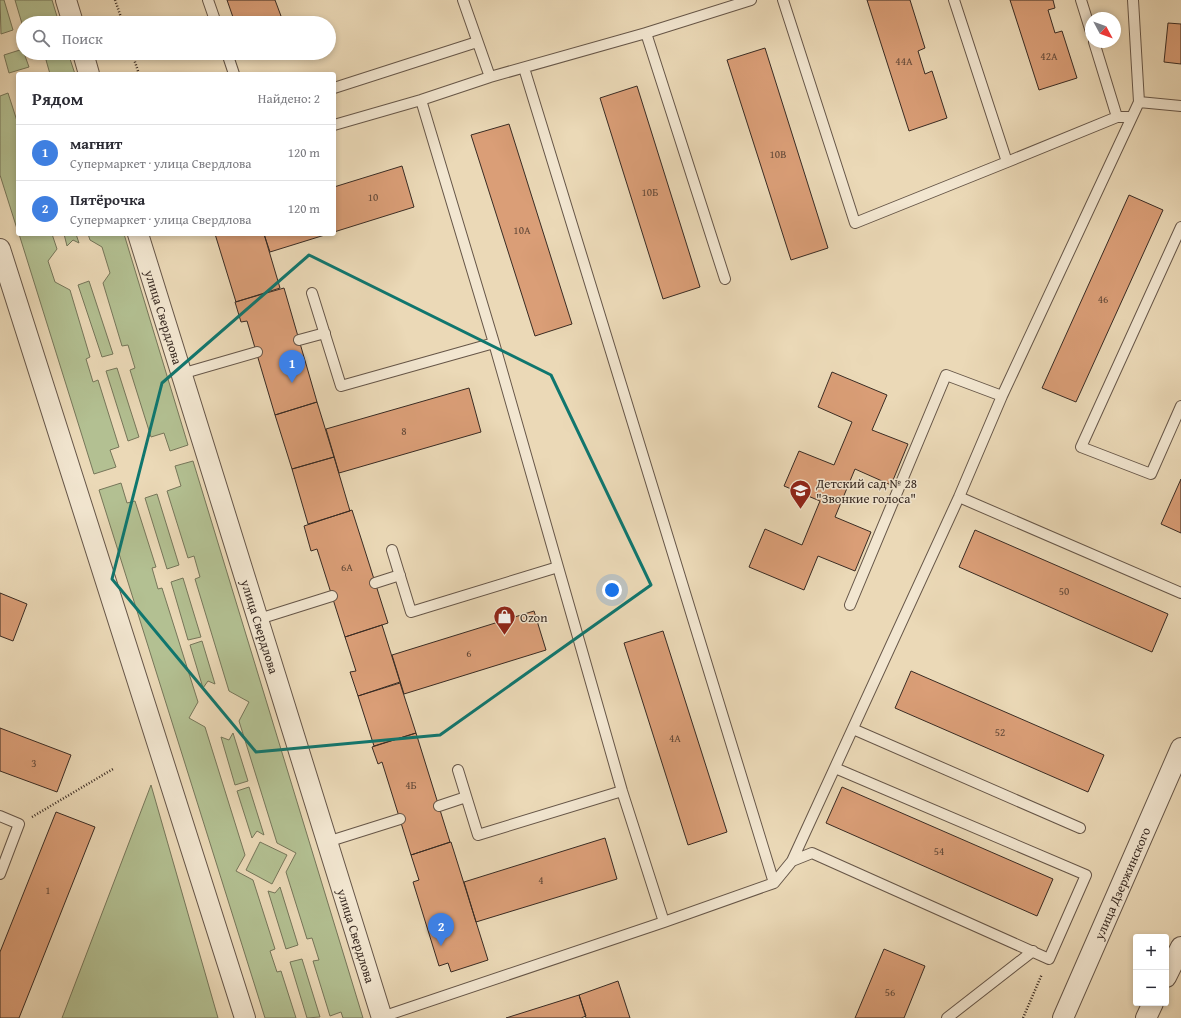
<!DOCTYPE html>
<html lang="ru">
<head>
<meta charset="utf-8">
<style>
  :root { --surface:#fff; --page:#f7f7f7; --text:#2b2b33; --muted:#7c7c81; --line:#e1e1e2; --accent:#0b8043 }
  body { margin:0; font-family:"Gentium Book Plus",serif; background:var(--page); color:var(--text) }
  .controls { position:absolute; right:12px; bottom:12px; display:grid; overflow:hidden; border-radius:4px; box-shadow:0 2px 6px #0003 }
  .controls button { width:36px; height:36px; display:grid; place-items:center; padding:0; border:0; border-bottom:1px solid var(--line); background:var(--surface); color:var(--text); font:20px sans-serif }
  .compass { position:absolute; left:1085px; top:12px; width:36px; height:36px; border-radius:50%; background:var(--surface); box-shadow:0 2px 6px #0003; rotate:131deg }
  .you { position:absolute; left:612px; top:590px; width:14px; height:14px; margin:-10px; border:3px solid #fff; border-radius:50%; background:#1a73e8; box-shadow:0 0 0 6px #1a73e833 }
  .badge { display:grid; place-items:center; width:26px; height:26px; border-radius:50%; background:var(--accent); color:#fff; font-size:13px; font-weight:700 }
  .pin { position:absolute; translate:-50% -33px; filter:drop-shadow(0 1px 2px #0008) }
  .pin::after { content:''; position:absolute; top:21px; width:14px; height:12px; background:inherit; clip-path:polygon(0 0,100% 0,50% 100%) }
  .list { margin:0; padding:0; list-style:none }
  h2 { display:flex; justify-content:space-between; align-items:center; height:52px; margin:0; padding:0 16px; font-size:17px }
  h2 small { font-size:13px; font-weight:400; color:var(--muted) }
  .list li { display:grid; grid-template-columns:26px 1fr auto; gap:12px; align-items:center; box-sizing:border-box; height:56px; padding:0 16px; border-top:1px solid var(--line) }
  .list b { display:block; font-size:15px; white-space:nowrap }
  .list p { margin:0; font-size:13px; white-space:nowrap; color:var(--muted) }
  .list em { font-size:13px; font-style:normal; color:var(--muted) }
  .icon { flex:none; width:22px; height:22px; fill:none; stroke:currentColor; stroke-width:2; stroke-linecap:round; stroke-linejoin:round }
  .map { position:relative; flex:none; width:1181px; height:1018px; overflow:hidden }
  .search { position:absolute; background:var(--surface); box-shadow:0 2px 6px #0003; left:16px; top:16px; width:320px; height:44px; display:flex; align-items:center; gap:10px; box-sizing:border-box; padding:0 14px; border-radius:22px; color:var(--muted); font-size:15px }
  .panel { position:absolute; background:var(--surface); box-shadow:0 2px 6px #0003; left:16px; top:72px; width:320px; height:164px; border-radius:4px }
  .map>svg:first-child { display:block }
  .green { fill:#b3c092; stroke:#76765a }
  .building { fill:#da9e77; stroke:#392b23 }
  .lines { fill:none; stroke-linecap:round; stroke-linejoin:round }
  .lane-casing { stroke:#665648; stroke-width:12 }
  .street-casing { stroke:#665648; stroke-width:22 }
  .path { stroke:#392b23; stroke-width:2.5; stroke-dasharray:1 2; stroke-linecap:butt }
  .lane { stroke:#f2e6d0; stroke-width:10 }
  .street { stroke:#f2e6d0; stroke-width:20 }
  .marked { fill:none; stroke:#0f766e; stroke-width:3; stroke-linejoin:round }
  .labels { text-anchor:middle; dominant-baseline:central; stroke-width:3; stroke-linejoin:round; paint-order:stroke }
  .number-label { font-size:11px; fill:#614838 }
  .street-label { font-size:13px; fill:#392b23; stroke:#f2e6d0 }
  .poi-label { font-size:13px; fill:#392b23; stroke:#f2e6d0; text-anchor:start }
</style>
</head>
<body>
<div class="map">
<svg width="1181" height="1018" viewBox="0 0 1181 1018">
  <rect width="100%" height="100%" fill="#ebd9b7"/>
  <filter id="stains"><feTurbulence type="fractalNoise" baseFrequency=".005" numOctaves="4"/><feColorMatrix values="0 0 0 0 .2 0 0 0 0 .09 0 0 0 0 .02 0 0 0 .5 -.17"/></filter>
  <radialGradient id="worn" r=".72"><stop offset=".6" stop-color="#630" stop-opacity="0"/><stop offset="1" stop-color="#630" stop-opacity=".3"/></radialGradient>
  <!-- green -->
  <path class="green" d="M0,0H4L13,30L1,34Z
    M15,0H52L59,23H23V27Z
    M23,49V53H24L29,67L9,73L4,55Z
    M68,53L75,74H50L46,60Z
    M8,93L18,124V232L0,175V96Z
    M19,234H52L57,249L48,261L55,282L70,290L90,357L86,359L93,382L98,380L119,447L110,450L116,467L94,474Z
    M64,234H76L79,243L73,240L67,246Z
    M88,234H124L188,445L170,451L164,433L151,437L130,370L135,368L128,345L122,346L103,283L110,273L102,247L90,240Z
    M89,281L113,354L102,357L78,285Z
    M117,368L139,437L128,441L106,371Z
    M193,461L363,1018H343L341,1012L330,1016L313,961L319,960L312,938L307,939L286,872L296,853L277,843L239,721L249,702L229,691L195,579L200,577L194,556L188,558L167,491L181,486L175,466Z
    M121,483L127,503L135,501L156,567L152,568L158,589L162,588L198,702L189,718L205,727L245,855L236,871L253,880L275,949L270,951L277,972L281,971L296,1018H265L99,490Z
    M157,494L179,565L167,569L145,498Z
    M183,578L201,637L188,640L171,582Z
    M202,641L215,684L208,681L203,688L190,645Z
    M233,733L248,781L235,785L221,737L229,740Z
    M151,785L218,1018H62Z
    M249,787L264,835L257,831L252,838L237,791Z
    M260,842L287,855L272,884L246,870Z
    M280,887L298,945L286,949L268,891L275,893Z
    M302,959L320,1017L307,1018L290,962Z"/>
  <!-- building -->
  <path class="building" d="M227,0H275L281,16L260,23H235Z
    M867,0H910L925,48L918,51L925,74L932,71L947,118L909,131Z
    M1010,0H1053L1055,8L1048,10L1055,33L1062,31L1077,78L1039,90Z
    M1168,23L1181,24V64L1164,62Z
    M765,48L828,248L791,260L727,60Z
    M637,86L700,287L663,299L600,98Z
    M509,124L572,324L535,336L471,135Z
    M402,166L414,207L334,232V187Z
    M1129,195L1163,210L1076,402L1042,388Z
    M215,234H264L280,288L236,302Z
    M264,234H328L270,252Z
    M284,288L317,402L275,415L247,321L241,322L235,302Z
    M832,372L887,395L872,430L908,444L891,485L855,469L835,517L871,532L855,571L818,556L804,590L749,567L765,529L802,545L820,501L784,486L799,451L834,465L852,422L818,407Z
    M469,388L481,432L339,473L326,429Z
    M317,402L334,457L292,469L275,415Z
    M334,457L350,511L308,524L292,469Z
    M1181,479V533L1161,524Z
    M352,510L388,623L345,637L317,549L311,551L304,526Z
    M975,530L1168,614L1152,652L959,567Z
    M0,593L27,604L13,641L0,636Z
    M534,611L546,650L404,694L392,655Z
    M382,625L400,682L358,696L350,672L356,671L345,637Z
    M663,631L727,832L688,845L624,643Z
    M911,671L1104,755L1088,792L895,708Z
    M400,683L416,733L374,746L358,696Z
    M0,728L71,755L57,792L0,771Z
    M416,733L450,842L411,855L382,762L378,764L372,747Z
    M842,787L1053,879L1037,916L826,823Z
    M56,812L95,827L19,1018H0V952Z
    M605,838L617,879L476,922L464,882Z
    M451,842L488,960L451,972L448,963L439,966L413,882L419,880L411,855Z
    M884,949L925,966L904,1018H855Z
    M618,981L630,1018H586L579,995Z
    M579,995L586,1016L581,1018H506Z"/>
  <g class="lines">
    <defs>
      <path id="lane" d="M208,0L216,23
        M463,0L490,77
        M783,0L855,223L1007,162
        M954,0L1007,162L1117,117H1132
        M1081,0L1091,32
        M646,33L725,279
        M1094,42L1117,117
        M227,53L234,74
        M524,68L774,883
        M334,88L477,42
        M421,100L494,343L622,791L664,922
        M1139,102L1181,106
        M334,125L421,100L490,77L646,33L751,0
        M1181,227L1081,447L1151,474L1181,406
        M312,293L341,386L494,343
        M299,340L325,333
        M181,374L257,352
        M959,497L1181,593
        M392,550L411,612L558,567
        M375,583L400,575
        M850,605L946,375L1002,396
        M259,619L332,596
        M853,729L1080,828
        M458,770L478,835L622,791
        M439,806L466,797
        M0,816L19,824L0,874
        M327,842L400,819
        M792,861L959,497L1002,396L1139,102L1133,0
        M382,1017L664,922L774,883L792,861L812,853L1049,959L1086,875L835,768
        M947,1018L1033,951"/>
      <g id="street">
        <path d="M66,0L73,23"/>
        <path d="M83,53L89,74"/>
        <path id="s1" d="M138,234L382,1018"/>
        <path d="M0,249L245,1018"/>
        <path d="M1166,977L1181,947"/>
        <path id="s2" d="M1063,1018L1181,748"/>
        <path d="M1146,1018L1153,1003"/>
      </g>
    </defs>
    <!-- lane casing -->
    <use href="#lane" class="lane-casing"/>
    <!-- street casing -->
    <use href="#street" class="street-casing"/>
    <!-- path -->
    <path class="path" d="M115,0L123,23
      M132,53L139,74
      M32,817L113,769
      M1023,1018L1042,974"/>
    <!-- lane -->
    <use href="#lane" class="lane"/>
    <!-- street -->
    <use href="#street" class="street"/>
  </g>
  <!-- marked area -->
  <path class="marked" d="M309,255L551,375L651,585L440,735L256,752L112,579L162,383Z"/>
  <!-- icons -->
  <defs>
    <symbol id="school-pin" viewBox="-11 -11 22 30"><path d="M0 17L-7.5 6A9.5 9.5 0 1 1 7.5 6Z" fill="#8f2418" stroke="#f2e6d0"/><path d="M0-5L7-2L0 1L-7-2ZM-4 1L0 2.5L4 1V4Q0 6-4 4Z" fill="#fff"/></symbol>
    <symbol id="shop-pin" viewBox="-11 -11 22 30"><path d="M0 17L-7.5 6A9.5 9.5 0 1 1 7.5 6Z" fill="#8f2418" stroke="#f2e6d0"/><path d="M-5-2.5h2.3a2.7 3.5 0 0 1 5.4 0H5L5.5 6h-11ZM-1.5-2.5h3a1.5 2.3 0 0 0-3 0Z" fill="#fff"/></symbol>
  </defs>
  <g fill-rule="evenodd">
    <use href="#school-pin" x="788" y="478" width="25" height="34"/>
    <use href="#shop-pin" x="492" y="604" width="25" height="34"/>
  </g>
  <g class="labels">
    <!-- number labels -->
    <g class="number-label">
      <text x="1049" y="56">42А</text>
      <text x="904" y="61">44А</text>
      <text x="778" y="154">10В</text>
      <text x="650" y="192">10Б</text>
      <text x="373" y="197">10</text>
      <text x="522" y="230">10А</text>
      <text x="1103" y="299">46</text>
      <text x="404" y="431">8</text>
      <text x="347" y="567">6А</text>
      <text x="1064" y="591">50</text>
      <text x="469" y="653">6</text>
      <text x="1000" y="732">52</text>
      <text x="675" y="738">4А</text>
      <text x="34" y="763">3</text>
      <text x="411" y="785">4Б</text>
      <text x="939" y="851">54</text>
      <text x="541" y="880">4</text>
      <text x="48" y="890">1</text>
      <text x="890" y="992">56</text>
    </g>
    <!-- street labels -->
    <g class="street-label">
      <text stroke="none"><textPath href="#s1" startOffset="87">улица Свердлова</textPath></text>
      <text stroke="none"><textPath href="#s1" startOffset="411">улица Свердлова</textPath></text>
      <text stroke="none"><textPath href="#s2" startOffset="147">улица Дзержинского</textPath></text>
      <text stroke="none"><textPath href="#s1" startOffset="735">улица Свердлова</textPath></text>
    </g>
    <!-- poi labels -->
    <g class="poi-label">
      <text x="816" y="483">Детский сад № 28<tspan x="816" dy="15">"Звонкие голоса"</tspan></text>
      <text x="520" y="617">Ozon</text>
    </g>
  </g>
  <rect width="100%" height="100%" filter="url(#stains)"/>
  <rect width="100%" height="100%" fill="url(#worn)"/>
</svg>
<div class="controls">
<button>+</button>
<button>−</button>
</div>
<svg class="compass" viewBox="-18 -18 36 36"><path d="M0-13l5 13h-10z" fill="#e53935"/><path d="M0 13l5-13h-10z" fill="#7c7c81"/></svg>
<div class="you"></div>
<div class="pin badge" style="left:292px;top:383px;background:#3f7fe0">1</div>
<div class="pin badge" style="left:441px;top:946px;background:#3f7fe0">2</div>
<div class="search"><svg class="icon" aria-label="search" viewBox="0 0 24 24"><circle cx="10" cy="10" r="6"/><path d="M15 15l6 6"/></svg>Поиск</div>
<section class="panel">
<h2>Рядом<small>Найдено: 2</small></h2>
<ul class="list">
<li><span class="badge" style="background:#3f7fe0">1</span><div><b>магнит</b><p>Супермаркет · улица Свердлова</p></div><em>120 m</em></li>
<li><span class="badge" style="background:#3f7fe0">2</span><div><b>Пятёрочка</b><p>Супермаркет · улица Свердлова</p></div><em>120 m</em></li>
</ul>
</section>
</div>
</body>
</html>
